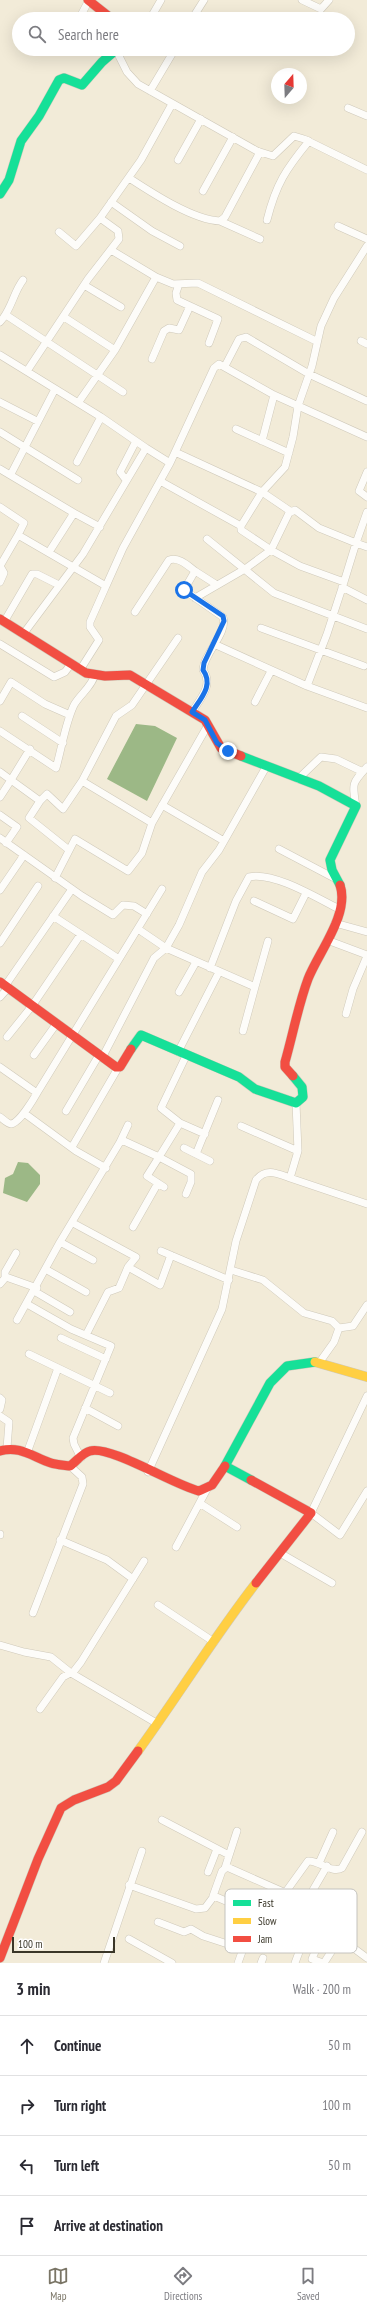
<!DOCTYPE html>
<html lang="en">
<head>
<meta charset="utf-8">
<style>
  :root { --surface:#fff; --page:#f2f2f3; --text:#2b2b33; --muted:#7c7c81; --line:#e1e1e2; --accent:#7a7566 }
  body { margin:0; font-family:"PT Sans Narrow",sans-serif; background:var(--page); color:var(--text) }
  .compass { position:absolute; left:271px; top:68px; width:36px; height:36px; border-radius:50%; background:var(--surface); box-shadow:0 4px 16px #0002; rotate:19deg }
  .scale { position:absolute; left:12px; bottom:10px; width:103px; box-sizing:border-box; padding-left:4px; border:2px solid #3a3628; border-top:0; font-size:11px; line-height:14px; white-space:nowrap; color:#3a3628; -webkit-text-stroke:3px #fff; paint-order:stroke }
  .stop { position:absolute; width:12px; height:12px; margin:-9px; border:3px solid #1a73e8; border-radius:50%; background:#fff }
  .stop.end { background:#1a73e8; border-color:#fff; box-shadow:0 1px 4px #0008 }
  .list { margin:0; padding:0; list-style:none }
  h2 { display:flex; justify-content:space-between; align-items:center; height:52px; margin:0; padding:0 16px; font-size:17px }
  h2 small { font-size:13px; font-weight:400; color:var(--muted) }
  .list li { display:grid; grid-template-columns:26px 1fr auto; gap:12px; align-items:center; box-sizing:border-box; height:60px; padding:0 16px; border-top:1px solid var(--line) }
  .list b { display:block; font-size:15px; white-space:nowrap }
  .list em { font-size:13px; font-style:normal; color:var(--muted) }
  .icon { flex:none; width:22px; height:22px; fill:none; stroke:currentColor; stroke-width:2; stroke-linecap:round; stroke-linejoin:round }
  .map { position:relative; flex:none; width:367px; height:1963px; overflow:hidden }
  .search { position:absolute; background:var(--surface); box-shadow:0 4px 16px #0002; left:12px; right:12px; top:12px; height:44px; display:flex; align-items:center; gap:10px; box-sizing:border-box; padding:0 14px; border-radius:22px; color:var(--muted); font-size:15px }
  .sheet { height:292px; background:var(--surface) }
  nav { display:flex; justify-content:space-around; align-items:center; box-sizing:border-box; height:56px; border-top:1px solid var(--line); background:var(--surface); font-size:11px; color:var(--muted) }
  nav a { display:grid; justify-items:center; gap:2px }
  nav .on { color:var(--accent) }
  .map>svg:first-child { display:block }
  .water { fill:#9cb886 }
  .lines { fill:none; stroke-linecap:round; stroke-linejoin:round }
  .street-casing { stroke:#cfc9ba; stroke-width:8 }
  .fast-casing { stroke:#cfc9ba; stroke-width:10 }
  .slow-casing { stroke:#cfc9ba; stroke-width:10 }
  .jam-casing { stroke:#cfc9ba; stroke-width:10 }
  .street { stroke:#fdfcf9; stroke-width:7 }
  .fast { stroke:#16e098; stroke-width:9 }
  .slow { stroke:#ffcf43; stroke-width:9 }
  .jam { stroke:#f24e42; stroke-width:9 }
  .route { stroke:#1a73e8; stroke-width:5 }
  .key { fill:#fff; stroke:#c4c3be; stroke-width:1 }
  .key-label { font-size:11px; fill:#3a3628 }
</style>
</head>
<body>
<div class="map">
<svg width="367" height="1963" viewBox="0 0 367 1963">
  <rect width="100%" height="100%" fill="#f2ebd8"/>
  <!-- water -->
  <path class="water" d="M136,724L155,726L177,738L147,801L107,779Z
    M18,1162L28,1163L40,1175V1184L27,1202L3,1193L5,1178L13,1174Z"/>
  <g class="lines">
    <defs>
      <path id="street" d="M302,0L321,9L329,0
        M79,19L88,2
        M150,19L161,0
        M192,19L204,0
        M116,50L127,72L138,84L257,151L273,156L294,136L304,139L367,170
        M150,91L175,49
        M348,108L367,116
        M178,160L201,119
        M129,178C152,193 193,220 220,221L225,217L260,152
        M203,191L233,137
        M111,202L152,231L180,246
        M267,220C276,184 286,169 309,141
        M220,221L260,239
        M338,226L367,239
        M59,232L76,246L100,218L141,160L172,104
        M367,246L334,298L321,326L312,366L298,406L293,437L285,467L262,492L241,526V530L271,550L289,513L295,510L319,528L356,543L367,512
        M111,250L156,277L173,284L198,283L316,341
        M179,284L176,293L177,300L218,319L209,343
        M84,285L121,307
        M6,315L123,392
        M64,317L115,350L156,277
        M0,322C12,309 13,293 23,280
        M361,341L367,344
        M0,355L101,417L146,448L83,554L24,633
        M152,359L164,331L169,328L179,330L190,306
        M225,366L239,339L246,337L309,374L367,401
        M27,371L88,279L119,239L118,231L100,218
        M0,402L37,421
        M78,403L115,350
        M236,429L289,453
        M0,432L78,480
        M262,441L274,395
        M146,448L170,463L214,368L219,364L274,395L367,437
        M175,452L262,492L290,511
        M77,462L101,417
        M0,469L74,513L49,552
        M367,472L359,491L367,497
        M11,474L55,389
        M126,480L120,472L136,441
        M160,481L241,526
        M0,507L24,523L18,535L106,586L90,622V627L99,640L80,670
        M74,513L100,527
        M207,539L274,593L367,629
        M0,566L18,535
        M0,566L4,573L0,582
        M195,571L217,585
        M344,582L327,634L307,686L367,708
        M106,586L123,548L170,463
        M342,587L367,600
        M195,598L245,569L271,550L300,566L344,582L356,543L367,547
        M135,612L169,560C179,557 187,565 195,571L184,590L223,617C228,633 204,653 203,670C214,685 200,699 192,712
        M4,622L32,574H37L59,585
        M261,628L364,666
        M0,644L54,677L65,672L71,664
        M214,644L307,686
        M0,701L11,682L45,704L70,715
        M255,702L271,671
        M22,716L63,743
        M0,731L56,768C62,747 65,724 74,705C80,694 92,687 95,674
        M0,772L11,780L30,749
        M298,779L321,757L336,759L361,771
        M0,797L11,780L40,801L29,818L69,850
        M40,801L47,794L63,809L82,781
        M162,805L224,841
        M356,806C352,783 352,783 367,767
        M0,815L17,827L6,843
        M152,823L82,781L116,716L132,705L178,638
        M0,838L82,896L113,915L123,905L134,906L147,914
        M279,849L336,879
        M55,878L75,839L128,871L142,853L152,823L208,725
        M0,890L24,855
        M254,901L293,919L306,893
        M53,916L119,959
        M335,923L367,932
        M327,940L367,955
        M0,943L38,886
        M210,968L236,901L249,877C273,871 317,898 339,909
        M5,986L72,889
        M255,987L268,941
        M179,992L196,962
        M0,997L8,988
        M346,1014L353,989L367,956
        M243,1031L255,987L166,948L179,925L202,872L219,850L266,767
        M7,1037L32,1006L81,934
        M178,1052L219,972
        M34,1055L57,1023
        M186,1056L161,1108L180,1123L205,1134
        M102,1058L154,958L166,948L138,929
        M0,1067L37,1093C33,1100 19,1123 11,1124C8,1124 3,1119 0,1117
        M37,1093L162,889
        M66,1111L99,1055
        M24,1113L76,1151L106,1168
        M241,1126L298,1151
        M120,1142L128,1125
        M72,1147L118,1068
        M184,1148L210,1161
        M196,1154L218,1100
        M290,1178L367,1204
        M164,1187L147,1176L159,1157L191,1174V1182L186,1194
        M73,1223L136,1257L128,1267
        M133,1227L158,1183
        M60,1242L93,1260
        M161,1251L229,1280
        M47,1270L86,1292
        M231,1270L263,1280L304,1313L332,1321L339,1328L334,1342L319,1363
        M5,1277V1272L16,1253
        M0,1284L6,1277L37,1288
        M34,1291L70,1312
        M27,1304L71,1329L111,1346L73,1438L74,1444L81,1458
        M17,1320L60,1242L120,1142L124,1141L159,1157L180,1123
        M339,1328L353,1326L367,1305
        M86,1335L108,1292L119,1288L128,1267L160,1285L171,1255
        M61,1338L106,1359
        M29,1354L110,1393
        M367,1396L311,1513L340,1535L367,1491
        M0,1398L2,1400L0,1409
        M85,1408L118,1426
        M0,1416L9,1422L7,1448
        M27,1453L58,1368
        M148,1472L222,1309L236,1241L256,1180C266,1168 276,1173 290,1178L298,1151L296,1103
        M201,1504L237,1527
        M0,1534V1535
        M60,1540L107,1560L133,1579
        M176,1547L207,1489
        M280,1553L332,1583
        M158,1605L214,1642
        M33,1613L83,1484L82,1477L70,1466
        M0,1645L24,1652L51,1657L71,1673L158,1724
        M40,1709L63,1677L74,1671L81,1662L144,1561
        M162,1820L229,1855
        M319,1863L333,1832
        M225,1868L237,1831
        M208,1872L217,1849
        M129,1885L196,1909L205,1908L214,1896L247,1910L255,1911
        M285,1893L308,1861C318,1860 332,1874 342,1868L362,1832
        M213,1896L222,1871L227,1867L306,1902
        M317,1908L306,1902L327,1866
        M158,1922L184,1932L191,1929L203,1936L243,1949L238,1963
        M129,1939L172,1963
        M243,1949L255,1911L278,1920L305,1936L317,1908L330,1916L312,1959L323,1963
        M104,1963L142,1851
        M261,1963L263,1958
        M295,1963L305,1936
        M324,1963L340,1938L367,1958"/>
      <path id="fast" d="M0,194L9,180L21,141L39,116L59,80L64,78L82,85L102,62L117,49
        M241,756L319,786L356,806L330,860L332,870L340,885
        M131,1049L141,1035L239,1077L255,1089L296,1103L303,1097L302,1087L293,1076
        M251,1480L225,1466L270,1383L287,1366L315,1362"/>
      <path id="slow" d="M315,1362L367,1377
        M138,1751C178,1696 214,1637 256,1583"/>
      <path id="jam" d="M88,0L112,19
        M0,619L86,673L105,676L130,675L205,720L221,748L241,756
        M0,982L116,1067H120L131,1049
        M293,1076L285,1067V1062C293,1034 298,1006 308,979C318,953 350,914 340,885
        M0,1451C19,1445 33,1457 51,1463C57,1465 64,1465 70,1466C76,1462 82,1453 90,1451C110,1445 174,1485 199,1491L212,1485L225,1466
        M251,1480L311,1513L256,1583
        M0,1958L38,1859L61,1808L74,1800L108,1787L116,1781L138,1751"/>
    </defs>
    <!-- street casing -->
    <use href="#street" class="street-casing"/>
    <!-- fast casing -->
    <use href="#fast" class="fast-casing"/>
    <!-- slow casing -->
    <use href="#slow" class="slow-casing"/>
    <!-- jam casing -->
    <use href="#jam" class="jam-casing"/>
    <!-- street -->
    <use href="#street" class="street"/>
    <!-- fast -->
    <use href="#fast" class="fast"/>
    <!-- slow -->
    <use href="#slow" class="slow"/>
    <!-- jam -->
    <use href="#jam" class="jam"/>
  </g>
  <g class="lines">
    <!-- route -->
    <path class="route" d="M184,590L223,616L224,621L204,663L203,670C214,685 201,698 192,712L205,720L217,743L228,751"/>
  </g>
  <!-- legend -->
  <rect x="225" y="1889" width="132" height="64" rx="6" class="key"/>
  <rect x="233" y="1900" width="18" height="6" fill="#16e098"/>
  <rect x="233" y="1918" width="18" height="6" fill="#ffcf43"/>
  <rect x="233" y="1936" width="18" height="6" fill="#f24e42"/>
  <g class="key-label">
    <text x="258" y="1907">Fast</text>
    <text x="258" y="1925">Slow</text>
    <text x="258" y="1943">Jam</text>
  </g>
</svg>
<svg class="compass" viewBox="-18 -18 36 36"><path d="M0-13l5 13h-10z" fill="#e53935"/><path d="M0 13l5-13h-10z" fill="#7c7c81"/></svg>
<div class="scale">100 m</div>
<div class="stop" style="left:184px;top:590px"></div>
<div class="stop end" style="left:228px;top:751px"></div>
<div class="search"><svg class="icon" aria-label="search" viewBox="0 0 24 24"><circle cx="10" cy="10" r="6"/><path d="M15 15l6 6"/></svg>Search here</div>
</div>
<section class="sheet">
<h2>3 min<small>Walk · 200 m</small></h2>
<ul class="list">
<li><svg class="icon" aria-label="ahead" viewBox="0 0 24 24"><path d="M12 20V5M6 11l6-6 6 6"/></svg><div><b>Continue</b></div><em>50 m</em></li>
<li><svg class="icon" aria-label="right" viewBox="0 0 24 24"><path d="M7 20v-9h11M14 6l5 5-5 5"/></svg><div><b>Turn right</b></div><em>100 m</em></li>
<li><svg class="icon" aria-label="left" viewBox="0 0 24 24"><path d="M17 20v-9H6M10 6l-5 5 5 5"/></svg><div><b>Turn left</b></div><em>50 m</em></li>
<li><svg class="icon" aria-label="arrive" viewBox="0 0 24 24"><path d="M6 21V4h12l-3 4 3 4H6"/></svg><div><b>Arrive at destination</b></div></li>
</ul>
</section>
<nav>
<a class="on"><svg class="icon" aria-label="map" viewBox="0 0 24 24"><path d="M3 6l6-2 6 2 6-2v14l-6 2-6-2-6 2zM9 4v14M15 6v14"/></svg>Map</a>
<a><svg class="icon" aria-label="directions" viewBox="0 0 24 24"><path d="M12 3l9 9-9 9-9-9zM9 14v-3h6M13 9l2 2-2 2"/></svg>Directions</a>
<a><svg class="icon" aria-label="saved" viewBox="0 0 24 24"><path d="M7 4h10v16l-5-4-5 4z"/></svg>Saved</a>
</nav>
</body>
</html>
